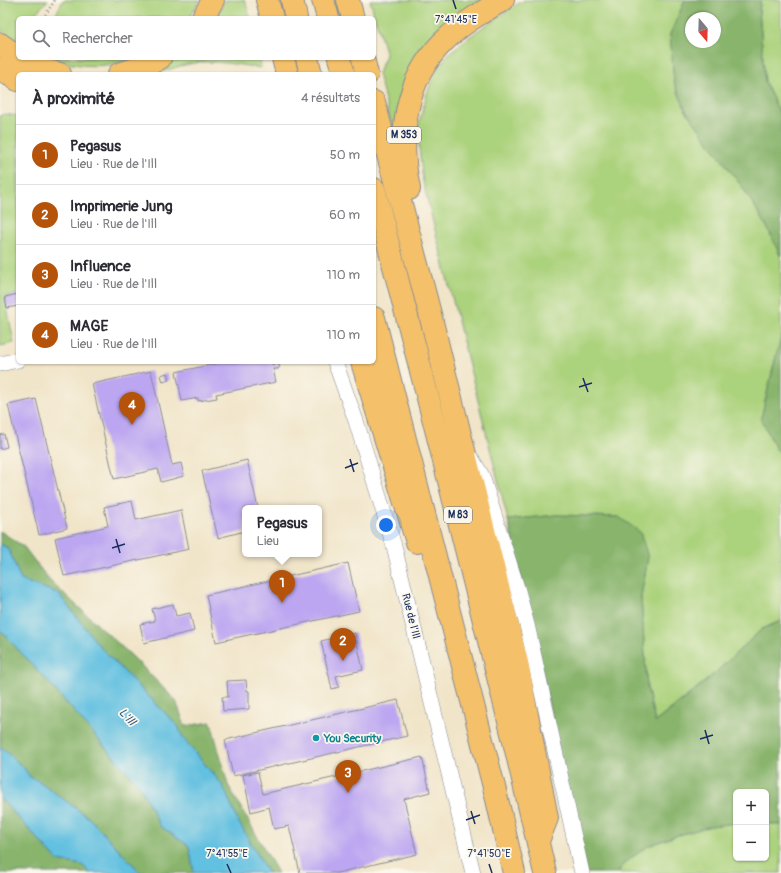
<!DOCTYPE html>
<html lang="fr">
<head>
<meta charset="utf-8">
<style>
  :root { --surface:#fff; --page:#f2f2f3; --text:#2b2b33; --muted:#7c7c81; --line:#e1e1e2; --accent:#b45309 }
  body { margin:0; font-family:Pangolin,sans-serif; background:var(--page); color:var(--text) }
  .controls { position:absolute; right:12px; bottom:12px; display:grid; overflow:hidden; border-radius:6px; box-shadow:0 1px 3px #0004 }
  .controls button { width:36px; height:36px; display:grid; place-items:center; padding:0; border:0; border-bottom:1px solid var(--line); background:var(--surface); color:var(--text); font:20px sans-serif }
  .compass { position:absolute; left:685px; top:12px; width:36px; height:36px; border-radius:50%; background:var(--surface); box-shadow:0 1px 3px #0004; rotate:161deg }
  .you { position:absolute; left:386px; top:525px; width:14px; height:14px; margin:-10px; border:3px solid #fff; border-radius:50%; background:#1a73e8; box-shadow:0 0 0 6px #1a73e833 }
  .badge { display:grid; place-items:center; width:26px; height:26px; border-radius:50%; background:var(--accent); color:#fff; font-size:13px; font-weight:700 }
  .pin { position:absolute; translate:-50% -33px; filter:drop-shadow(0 1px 2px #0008) }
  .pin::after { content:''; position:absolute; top:21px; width:14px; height:12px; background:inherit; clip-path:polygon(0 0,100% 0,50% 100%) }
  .popup { position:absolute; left:242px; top:505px; width:80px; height:52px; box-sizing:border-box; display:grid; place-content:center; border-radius:6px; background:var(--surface); filter:drop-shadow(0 1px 3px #0005); font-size:13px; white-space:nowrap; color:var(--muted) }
  .popup b { font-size:15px; color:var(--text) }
  .popup::after { content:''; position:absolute; left:50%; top:100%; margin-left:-8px; border:8px solid transparent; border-top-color:var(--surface) }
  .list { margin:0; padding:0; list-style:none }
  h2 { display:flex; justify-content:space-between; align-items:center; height:52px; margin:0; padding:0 16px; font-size:17px }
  h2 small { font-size:13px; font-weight:400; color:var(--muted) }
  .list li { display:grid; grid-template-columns:26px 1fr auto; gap:12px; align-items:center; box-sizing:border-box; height:60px; padding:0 16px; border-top:1px solid var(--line) }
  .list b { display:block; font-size:15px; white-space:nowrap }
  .list p { margin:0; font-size:13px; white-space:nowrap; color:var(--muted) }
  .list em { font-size:13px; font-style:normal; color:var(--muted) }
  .icon { flex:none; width:22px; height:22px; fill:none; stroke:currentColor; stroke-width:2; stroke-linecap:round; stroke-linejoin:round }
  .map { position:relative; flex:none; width:781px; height:873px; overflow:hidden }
  .search { position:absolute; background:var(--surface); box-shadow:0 1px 3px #0004; left:16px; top:16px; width:360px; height:44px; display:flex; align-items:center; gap:10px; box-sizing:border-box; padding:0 14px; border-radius:6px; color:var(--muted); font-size:15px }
  .panel { position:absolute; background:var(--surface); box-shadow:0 1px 3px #0004; left:16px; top:72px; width:360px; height:292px; border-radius:6px }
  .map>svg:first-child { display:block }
  .green { fill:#abd27c; stroke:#63806d }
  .forest { fill:#88b46c; stroke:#527265; fill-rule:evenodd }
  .water { fill:#62c0e0; stroke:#3e789f }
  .building { fill:#bca6f1 }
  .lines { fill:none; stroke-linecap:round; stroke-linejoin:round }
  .minor-casing { stroke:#868a94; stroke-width:16 }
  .trunk-casing { stroke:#868a94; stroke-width:24 }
  .path { stroke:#868a94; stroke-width:2.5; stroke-dasharray:1 3; stroke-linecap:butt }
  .minor { stroke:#fff; stroke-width:15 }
  .trunk { stroke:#f4c16a; stroke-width:22 }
  .ticks { fill:none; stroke:#1b2f5e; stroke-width:1.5 }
  .culture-dot { fill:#0f9aa8; stroke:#fbf7ec; stroke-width:1.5 }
  .labels { text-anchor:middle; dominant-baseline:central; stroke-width:3.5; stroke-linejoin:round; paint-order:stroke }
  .shield { fill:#fbf7ec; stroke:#5e6b89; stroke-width:1 }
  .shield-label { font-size:10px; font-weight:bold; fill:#1b2f5e }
  .street-label { font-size:11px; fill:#1b2f5e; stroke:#fbf7ec }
  .culture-label { font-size:11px; font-weight:bold; fill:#0d838f; stroke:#fbf7ec; text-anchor:start }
  .water-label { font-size:12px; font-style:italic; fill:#305a85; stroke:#fbf7ec }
  .ticks-label { font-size:10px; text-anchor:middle; fill:#1b2f5e; stroke:#fbf7ec; stroke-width:3.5; stroke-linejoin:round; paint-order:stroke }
</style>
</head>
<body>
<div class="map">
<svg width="781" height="873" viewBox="0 0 781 873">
  <rect width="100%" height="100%" fill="#fbf7ec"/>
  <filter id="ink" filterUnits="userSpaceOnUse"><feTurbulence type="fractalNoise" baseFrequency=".025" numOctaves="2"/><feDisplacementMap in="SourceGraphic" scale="8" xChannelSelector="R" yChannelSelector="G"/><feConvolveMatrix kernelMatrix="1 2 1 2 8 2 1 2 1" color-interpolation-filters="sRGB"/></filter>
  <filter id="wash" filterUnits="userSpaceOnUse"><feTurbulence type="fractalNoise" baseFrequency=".012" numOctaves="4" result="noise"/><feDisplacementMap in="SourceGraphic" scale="16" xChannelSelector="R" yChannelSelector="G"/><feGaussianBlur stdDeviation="0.9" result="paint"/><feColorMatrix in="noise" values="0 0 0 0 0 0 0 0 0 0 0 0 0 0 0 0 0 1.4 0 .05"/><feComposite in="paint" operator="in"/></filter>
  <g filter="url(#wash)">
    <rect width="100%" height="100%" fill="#f1e5c9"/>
    <!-- green -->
    <path class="green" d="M0,0H48L31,18H18L17,43L0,29Z
      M63,0H200L189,18H54Z
      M225,0H245L250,18H215Z
      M370,0H486L407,77C397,101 397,117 396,143L378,73L386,55Z
      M524,0H685L670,34L674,82L686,111L743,188L765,223L781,257V336L761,418L776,449L781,453V621L762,629L714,674L655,722L647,687L641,597L648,557L619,517L557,515L508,520L423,182L417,130L428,90L436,71L449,53L480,29Z
      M761,0H781V116L765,82L759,10Z
      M45,58H134C101,70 77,66 45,58Z
      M177,58H260L261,68C242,65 223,62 204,62C188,63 173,68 158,73L157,70Z
      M4,114L18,116V294L5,297L14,343L0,346V116Z
      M736,823V858H766V823L781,825V873H618L624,863L648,846L675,836L711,826Z"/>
    <!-- forest -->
    <path class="forest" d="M685,0H761L759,10L765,82L781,116V257L765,223L743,188L686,111L674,82L670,34ZM691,18H715V42H691Z
      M781,336V453L776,449L761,418Z
      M557,515L619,517L640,532L648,557L641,597L647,687L655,722L686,698L714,674L762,629L781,621V825L766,823V792H736V823L711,826L675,836L648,846L624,863L618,873H586L508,520Z
      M0,531L24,547L49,580L134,658L176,701L185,726L211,722L228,785L278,873H268L238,821L223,786L183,738L178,726L101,648L58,593L21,580L8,548L0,544Z
      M0,630L51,685L141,788L160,826L189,846L194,873H141L89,818L39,781L30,777L24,768L0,746Z
      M0,798L58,861L83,865L89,873H0Z"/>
    <!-- water -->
    <path class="water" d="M0,544L8,548L21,580L58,593L101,648L178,726L183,738L223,786L238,821L268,873H194L189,846L160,826L141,788L51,685L0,630Z
      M0,746L24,768L30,777L39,781L89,818L141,873H89L83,865L58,861L0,798Z"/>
    <g id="blocks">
      <!-- building -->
      <path class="building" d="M18,294V306L7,308L5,297Z
        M224,362H272V365L276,364L280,366L278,369H273L276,382L216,394L217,398L198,401V398L182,401L176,372Z
        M151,371L172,465L181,463L184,476L161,482L158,469L114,479L92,384Z
        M167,373L169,380L163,382L161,375Z
        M36,399L67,528L39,535L8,405Z
        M4,434L7,447L0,449V435Z
        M247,460L258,508H245V531L218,538L202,471Z
        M132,501L136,520L181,510L189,549L64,576L55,538L108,526L104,507Z
        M348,563L359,611L216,642L206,595Z
        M173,604L176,616L190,613L194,631L144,643L140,624L155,621L152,609Z
        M355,633L363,670L336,676L339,687L332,689L321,641Z
        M246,680L247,691H249V709L223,711L222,697H228L227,681Z
        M398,700L407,736L233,776L225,740Z
        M422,757L430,792L404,799L417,854L337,873H300L289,826L274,829L269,807L251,812L243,775L258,772L263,794Z"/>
    </g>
  </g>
  <g filter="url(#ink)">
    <use href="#blocks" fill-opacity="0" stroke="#868a94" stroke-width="1"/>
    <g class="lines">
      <defs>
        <path id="minor" d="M335,362L356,421L394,546L473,873
          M0,364L18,360
          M472,459L482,476L518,591L528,629L582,873"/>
        <path id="trunk" d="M267,0L272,18
          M292,0L296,18
          M323,0L328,18
          M348,0L353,18
          M203,18L213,0
          M0,44L18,57
          M20,58L38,68L60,74
          M283,58L287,74
          M307,58L311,74
          M339,58L344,74
          M363,58L367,74
          M0,69L18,80
          M119,74L148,65L160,58
          M374,102L429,310L517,663L547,818L538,841
          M374,189L437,433L513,737L545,873
          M409,189C398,137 404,81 443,42C460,25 482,12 503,0
          M374,318L496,795L514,873
          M362,362L417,542"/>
      </defs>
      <!-- minor casing -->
      <use href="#minor" class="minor-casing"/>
      <!-- trunk casing -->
      <use href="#trunk" class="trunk-casing"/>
      <!-- path -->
      <path class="path" d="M43,18L55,0"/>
      <!-- minor -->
      <use href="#minor" class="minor"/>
      <!-- trunk -->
      <use href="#trunk" class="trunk"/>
    </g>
  </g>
  <!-- ticks -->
  <path class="ticks" d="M453,0L456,9M583,378L588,392M579,387L592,383M350,459L354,472M345,468L358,463M116,539L120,553M112,548L125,544M705,730L709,744M700,739L713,735M471,811L475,824M466,820L480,815M227,864L231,873M489,864L492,873"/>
  <!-- markers -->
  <circle class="culture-dot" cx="316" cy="738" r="4"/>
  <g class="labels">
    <!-- shield labels -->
    <g class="shield">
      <rect x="387" y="127" width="34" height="16" rx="3"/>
      <rect x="444" y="507" width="28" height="16" rx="3"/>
    </g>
    <g class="shield-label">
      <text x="404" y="135">M 353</text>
      <text x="458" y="515">M 83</text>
    </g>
    <!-- street labels -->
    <g class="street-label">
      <text transform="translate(411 616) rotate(76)">Rue de l'Ill</text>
    </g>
    <!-- culture labels -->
    <g class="culture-label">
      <text x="324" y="738">You Security</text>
    </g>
    <!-- water labels -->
    <g class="water-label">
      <text transform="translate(127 717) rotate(47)">L'Ill</text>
    </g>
  </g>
  <g class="ticks-label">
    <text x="456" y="23">7°41'45"E</text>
    <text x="227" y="857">7°41'55"E</text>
    <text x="489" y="857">7°41'50"E</text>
  </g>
</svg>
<div class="controls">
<button>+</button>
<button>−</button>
</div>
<svg class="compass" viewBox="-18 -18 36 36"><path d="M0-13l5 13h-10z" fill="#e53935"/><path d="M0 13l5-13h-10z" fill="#7c7c81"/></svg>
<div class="you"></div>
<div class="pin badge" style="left:282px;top:603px">1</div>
<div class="popup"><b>Pegasus</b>Lieu</div>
<div class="pin badge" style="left:343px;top:661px">2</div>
<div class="pin badge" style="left:348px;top:793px">3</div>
<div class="pin badge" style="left:132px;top:425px">4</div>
<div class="search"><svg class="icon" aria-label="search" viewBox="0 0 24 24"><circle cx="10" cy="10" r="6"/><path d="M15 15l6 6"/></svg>Rechercher</div>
<section class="panel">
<h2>À proximité<small>4 résultats</small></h2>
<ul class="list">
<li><span class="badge">1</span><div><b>Pegasus</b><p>Lieu · Rue de l'Ill</p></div><em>50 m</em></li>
<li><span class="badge">2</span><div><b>Imprimerie Jung</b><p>Lieu · Rue de l'Ill</p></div><em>60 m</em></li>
<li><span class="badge">3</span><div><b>Influence</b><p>Lieu · Rue de l'Ill</p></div><em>110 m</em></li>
<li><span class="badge">4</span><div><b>MAGE</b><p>Lieu · Rue de l'Ill</p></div><em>110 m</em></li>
</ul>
</section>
</div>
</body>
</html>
